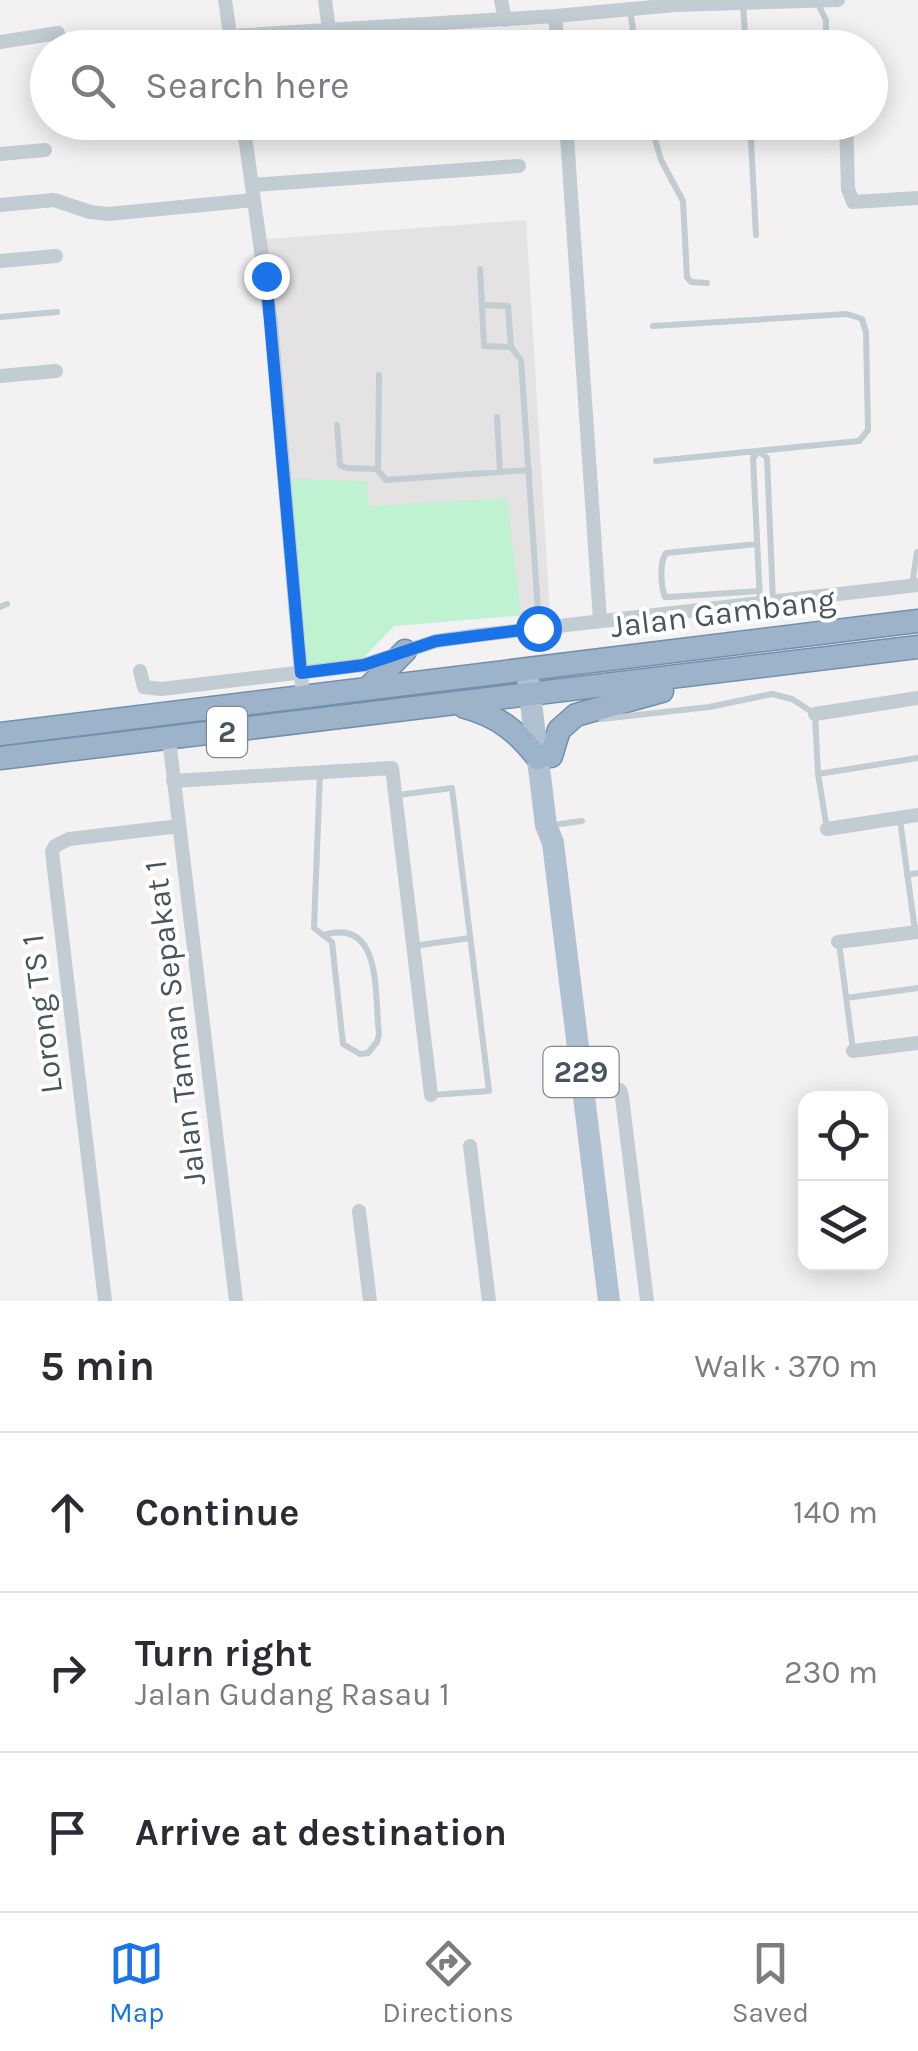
<!DOCTYPE html>
<html lang="en">
<head>
<meta charset="utf-8">
<style>
  :root { --surface:#fff; --page:#f7f7f7; --text:#2b2b33; --muted:#7c7c81; --line:#e1e1e2; --accent:#1a73e8 }
  body { margin:0; font-family:Karla,sans-serif; background:var(--page); color:var(--text) }
  .controls { position:absolute; right:30px; bottom:30px; display:grid; overflow:hidden; border-radius:20px; box-shadow:0 5px 25px #0003 }
  .controls button { width:90px; height:90px; display:grid; place-items:center; padding:0; border:0; border-bottom:2px solid var(--line); background:var(--surface); color:var(--text); font:50px sans-serif }
  .stop { position:absolute; width:30px; height:30px; margin:-22px; border:8px solid #1a73e8; border-radius:50%; background:#fff }
  .stop.end { background:#1a73e8; border-color:#fff; box-shadow:0 2px 10px #0008 }
  .list { margin:0; padding:0; list-style:none }
  h2 { display:flex; justify-content:space-between; align-items:center; height:130px; margin:0; padding:0 40px; font-size:42px }
  h2 small { font-size:32px; font-weight:400; color:var(--muted) }
  .list li { display:grid; grid-template-columns:65px 1fr auto; gap:30px; align-items:center; box-sizing:border-box; height:160px; padding:0 40px; border-top:2px solid var(--line) }
  .list b { display:block; font-size:38px; white-space:nowrap }
  .list p { margin:0; font-size:32px; white-space:nowrap; color:var(--muted) }
  .list em { font-size:32px; font-style:normal; color:var(--muted) }
  .icon { flex:none; width:55px; height:55px; fill:none; stroke:currentColor; stroke-width:2; stroke-linecap:round; stroke-linejoin:round }
  .map { position:relative; flex:none; width:918px; height:1301px; overflow:hidden }
  .search { position:absolute; background:var(--surface); box-shadow:0 5px 25px #0003; left:30px; right:30px; top:30px; height:110px; display:flex; align-items:center; gap:25px; box-sizing:border-box; padding:0 35px; border-radius:55px; color:var(--muted); font-size:38px }
  .sheet { height:610px; background:var(--surface) }
  nav { display:flex; justify-content:space-around; align-items:center; box-sizing:border-box; height:140px; border-top:2px solid var(--line); background:var(--surface); font-size:28px; color:var(--muted) }
  nav a { display:grid; justify-items:center; gap:5px }
  nav .on { color:var(--accent) }
  .map>svg:first-child { display:block }
  .education { fill:#e4e2e3 }
  .green { fill:#bff2d1 }
  .lines { fill:none; stroke-linecap:round; stroke-linejoin:round }
  .trunk-casing { stroke:#7290ae; stroke-width:25 }
  .service { stroke:#c1ccd3; stroke-width:6 }
  .minor { stroke:#c1ccd3; stroke-width:14 }
  .primary { stroke:#b0c1d1; stroke-width:22 }
  .trunk { stroke:#9cb3ca; stroke-width:22 }
  .route { stroke:#1a73e8; stroke-width:12 }
  .labels { text-anchor:middle; dominant-baseline:central; stroke-width:8; stroke-linejoin:round; paint-order:stroke }
  .shield { fill:#fff; stroke:#7f8890; stroke-width:2.5 }
  .shield-label { font-size:30px; font-weight:bold; fill:#485560 }
  .street-label { font-size:32px; fill:#485560; stroke:#fff }
</style>
</head>
<body>
<div class="map">
<svg width="918" height="1301" viewBox="0 0 918 1301">
  <rect width="100%" height="100%" fill="#f3f1f1"/>
  <!-- education -->
  <path class="education" d="M526,220L550,613L394,626L359,662L290,479L266,239Z"/>
  <!-- green -->
  <path class="green" d="M290,479L367,481L369,506L507,498L521,615L394,626L359,662L305,665Z"/>
  <g class="lines">
    <defs>
      <path id="trunk" d="M367,689L405,651
        M465,707C498,716 517,731 538,758
        M0,734L918,621
        M551,756L559,730L576,715L662,691
        M0,758L918,647"/>
    </defs>
    <!-- trunk casing -->
    <use href="#trunk" class="trunk-casing"/>
    <!-- service -->
    <path class="service" d="M817,2L826,20V48
      M743,4L746,48
      M630,11L636,48
      M650,122L661,160L683,201L687,277L691,282L707,283
      M750,122L756,235
      M480,269L484,346L511,347L521,360L539,626
      M482,305L508,306L511,347
      M0,317L57,312
      M653,326L847,314L862,319L866,332L868,430L859,441L656,461
      M497,417L500,472
      M337,425L340,465L347,468L377,469L386,480L529,470
      M378,470L379,375
      M757,544L666,553C659,563 661,586 665,597H670L759,591
      M912,585L917,552
      M760,601L753,458L759,451L767,458L773,601
      M0,607L7,604
      M601,719L709,707L772,694L792,699L815,714L818,774L827,829
      M320,772L314,928L332,942L343,1044L360,1054L368,1053L377,1042L379,1034C374,993 383,917 323,935
      M818,774L918,758
      M398,795L452,788L489,1091L432,1095
      M900,820L915,931
      M553,825L582,821
      M907,875L918,873
      M839,943L853,1050
      M413,946L470,938
      M846,998L918,988"/>
    <!-- minor -->
    <path class="minor" d="M225,0L232,48
      M325,0L329,30
      M501,0L505,20
      M555,16L558,48
      M230,36L555,16L675,5L838,0
      M0,42L58,33
      M243,122L271,322L303,698
      M566,122L600,620
      M846,122L848,189L853,202L918,198
      M0,154L45,150
      M252,185L519,166
      M0,205L54,200L90,212L108,214L254,200
      M0,261L56,256
      M0,376L56,371
      M140,671L144,687L161,689L364,665L436,641L479,635L918,585
      M815,714L918,698
      M169,739L236,1301
      M173,781L392,768L431,1095
      M827,829L918,815
      M838,942L918,932
      M853,1051L918,1043
      M583,1089L612,1087L620,1090L622,1097L647,1301
      M470,1146L489,1301
      M359,1211L370,1301
      M105,1301L52,852L55,846L69,839L179,826"/>
    <!-- primary -->
    <path class="primary" d="M527,670L546,825L553,843L609,1301"/>
    <!-- trunk -->
    <use href="#trunk" class="trunk"/>
  </g>
  <g class="lines">
    <!-- route -->
    <path class="route" d="M266,276L301,673L364,665L436,641L538,628"/>
  </g>
  <g class="labels">
    <!-- shield labels -->
    <g class="shield">
      <rect x="207" y="707" width="40" height="50" rx="8"/>
      <rect x="543.5" y="1047" width="75" height="50" rx="8"/>
    </g>
    <g class="shield-label">
      <text x="227" y="732">2</text>
      <text x="581" y="1072">229</text>
    </g>
    <!-- street labels -->
    <g class="street-label">
      <text transform="translate(723 613) rotate(-7)">Jalan Gambang</text>
      <text transform="translate(42 1014) rotate(-97)">Lorong TS 1</text>
      <text transform="translate(175 1023) rotate(-97)">Jalan Taman Sepakat 1</text>
    </g>
  </g>
</svg>
<div class="controls">
<button><svg class="icon" aria-label="locate" viewBox="0 0 24 24"><circle cx="12" cy="12" r="6"/><path d="M12 2v4M12 18v4M2 12h4M18 12h4"/></svg></button>
<button><svg class="icon" aria-label="layers" viewBox="0 0 24 24"><path d="M12 4l9 5-9 5-9-5zM3 14l9 5 9-5"/></svg></button>
</div>
<div class="stop" style="left:538px;top:628px"></div>
<div class="stop end" style="left:266px;top:276px"></div>
<div class="search"><svg class="icon" aria-label="search" viewBox="0 0 24 24"><circle cx="10" cy="10" r="6"/><path d="M15 15l6 6"/></svg>Search here</div>
</div>
<section class="sheet">
<h2>5 min<small>Walk · 370 m</small></h2>
<ul class="list">
<li><svg class="icon" aria-label="ahead" viewBox="0 0 24 24"><path d="M12 20V5M6 11l6-6 6 6"/></svg><div><b>Continue</b></div><em>140 m</em></li>
<li><svg class="icon" aria-label="right" viewBox="0 0 24 24"><path d="M7 20v-9h11M14 6l5 5-5 5"/></svg><div><b>Turn right</b><p>Jalan Gudang Rasau 1</p></div><em>230 m</em></li>
<li><svg class="icon" aria-label="arrive" viewBox="0 0 24 24"><path d="M6 21V4h12l-3 4 3 4H6"/></svg><div><b>Arrive at destination</b></div></li>
</ul>
</section>
<nav>
<a class="on"><svg class="icon" aria-label="map" viewBox="0 0 24 24"><path d="M3 6l6-2 6 2 6-2v14l-6 2-6-2-6 2zM9 4v14M15 6v14"/></svg>Map</a>
<a><svg class="icon" aria-label="directions" viewBox="0 0 24 24"><path d="M12 3l9 9-9 9-9-9zM9 14v-3h6M13 9l2 2-2 2"/></svg>Directions</a>
<a><svg class="icon" aria-label="saved" viewBox="0 0 24 24"><path d="M7 4h10v16l-5-4-5 4z"/></svg>Saved</a>
</nav>
</body>
</html>
